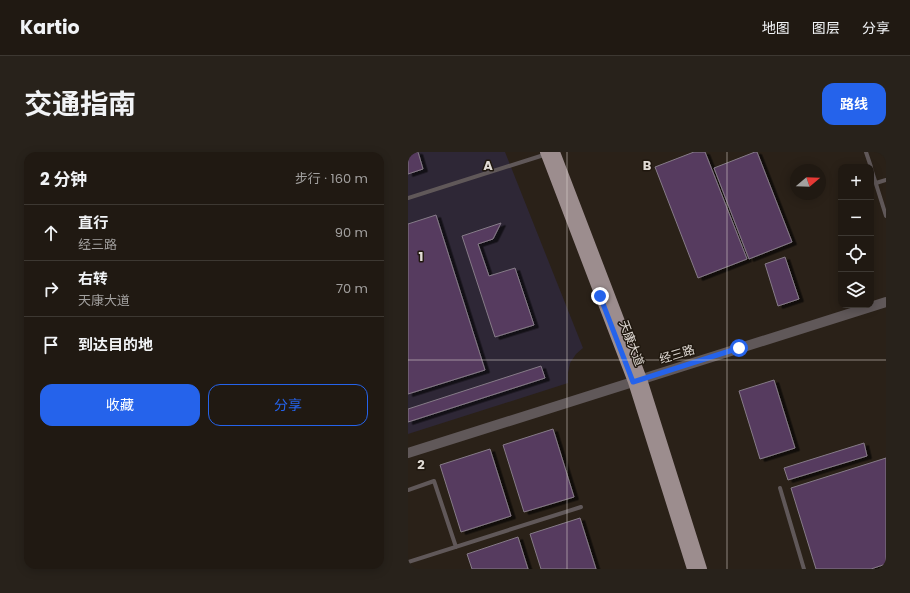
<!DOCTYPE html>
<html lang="zh">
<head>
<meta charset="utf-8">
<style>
  :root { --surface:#201912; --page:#28221b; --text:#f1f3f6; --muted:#a2a09f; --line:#3d3832; --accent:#2563eb }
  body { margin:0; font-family:Poppins,"Noto Sans SC",sans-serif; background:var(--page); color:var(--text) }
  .controls { position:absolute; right:12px; top:12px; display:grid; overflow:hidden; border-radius:8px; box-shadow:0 2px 10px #0003 }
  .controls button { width:36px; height:36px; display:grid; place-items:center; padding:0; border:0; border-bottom:1px solid var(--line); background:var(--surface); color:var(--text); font:20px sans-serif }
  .compass { position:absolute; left:382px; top:12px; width:36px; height:36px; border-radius:50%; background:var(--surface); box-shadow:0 2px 10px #0003; rotate:71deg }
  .stop { position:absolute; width:12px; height:12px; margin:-9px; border:3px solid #2563eb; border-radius:50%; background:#fff }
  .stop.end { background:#2563eb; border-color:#fff; box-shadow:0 1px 4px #0008 }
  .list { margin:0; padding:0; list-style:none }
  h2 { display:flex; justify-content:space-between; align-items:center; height:52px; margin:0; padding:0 16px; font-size:17px }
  h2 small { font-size:13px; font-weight:400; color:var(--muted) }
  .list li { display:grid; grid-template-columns:26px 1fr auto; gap:12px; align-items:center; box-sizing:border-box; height:56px; padding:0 16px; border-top:1px solid var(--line) }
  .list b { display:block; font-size:15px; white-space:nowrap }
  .list p { margin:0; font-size:13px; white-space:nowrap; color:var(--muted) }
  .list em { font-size:13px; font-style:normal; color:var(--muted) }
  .actions { display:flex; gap:8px; padding:12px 16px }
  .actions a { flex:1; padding:9px 0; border:1px solid var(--accent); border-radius:12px; text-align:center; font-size:14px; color:var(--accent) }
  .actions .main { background:var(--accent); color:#fff }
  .icon { flex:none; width:22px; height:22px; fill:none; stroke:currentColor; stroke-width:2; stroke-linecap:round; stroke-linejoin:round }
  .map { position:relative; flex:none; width:478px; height:417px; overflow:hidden; border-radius:12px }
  header { display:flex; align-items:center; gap:24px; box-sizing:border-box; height:56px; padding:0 20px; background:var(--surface); border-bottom:1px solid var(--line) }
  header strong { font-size:19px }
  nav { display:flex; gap:22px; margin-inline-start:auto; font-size:14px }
  .intro { display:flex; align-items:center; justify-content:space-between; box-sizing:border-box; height:96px; padding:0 24px }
  h1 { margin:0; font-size:28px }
  .button { padding:10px 18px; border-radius:12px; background:var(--accent); color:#fff; font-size:14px; font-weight:700 }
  main { display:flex; gap:24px; padding:0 24px }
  aside { flex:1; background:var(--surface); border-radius:12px; box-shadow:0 2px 10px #0003 }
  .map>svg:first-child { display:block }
  .industrial { fill:#2e2736 }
  .building { fill:#573a5f; stroke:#867c88; filter:url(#shadow) }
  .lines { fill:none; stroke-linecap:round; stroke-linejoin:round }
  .service { stroke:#605859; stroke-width:4 }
  .tertiary { stroke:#605859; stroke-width:10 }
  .primary { stroke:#9c8d8e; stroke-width:10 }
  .route { stroke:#2563eb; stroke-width:5 }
  .grid { fill:none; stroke:#e1dbd5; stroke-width:1; stroke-opacity:0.55 }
  .labels { text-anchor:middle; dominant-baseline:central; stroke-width:3; stroke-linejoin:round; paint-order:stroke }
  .street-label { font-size:12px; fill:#e1dbd5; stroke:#20180f }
  .grid-label { font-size:13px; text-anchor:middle; font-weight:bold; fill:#e1dbd5; stroke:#20180f; stroke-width:3; stroke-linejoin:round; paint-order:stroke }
</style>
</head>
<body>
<header>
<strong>Kartio</strong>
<nav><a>地图</a><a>图层</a><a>分享</a></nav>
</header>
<div class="intro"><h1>交通指南</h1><a class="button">路线</a></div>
<main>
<aside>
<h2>2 分钟<small>步行 · 160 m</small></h2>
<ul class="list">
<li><svg class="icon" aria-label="ahead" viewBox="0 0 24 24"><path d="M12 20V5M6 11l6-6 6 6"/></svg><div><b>直行</b><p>经三路</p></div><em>90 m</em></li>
<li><svg class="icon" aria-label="right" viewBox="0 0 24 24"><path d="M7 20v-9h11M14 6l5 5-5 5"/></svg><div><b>右转</b><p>天康大道</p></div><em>70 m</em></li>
<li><svg class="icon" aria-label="arrive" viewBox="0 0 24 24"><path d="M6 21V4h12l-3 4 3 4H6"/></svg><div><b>到达目的地</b></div></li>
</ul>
<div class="actions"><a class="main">收藏</a><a>分享</a></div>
</aside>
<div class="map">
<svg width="478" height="417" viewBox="0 0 478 417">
  <defs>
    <filter id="shadow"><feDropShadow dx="4.5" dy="2.5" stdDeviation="0" flood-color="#0009"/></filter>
  </defs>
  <rect width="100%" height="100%" fill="#2a2118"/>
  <!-- industrial -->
  <path class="industrial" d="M0,0H97L175,196L168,202L162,211L160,221V231L0,282Z"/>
  <!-- building -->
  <path class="building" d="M0,0H10L15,17L0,22Z
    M286,0H297L339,107L290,126L247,15Z
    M347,0H349L384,90L341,107L306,16Z
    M28,63L77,218L0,242V72Z
    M93,71L85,87L70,92L81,124L107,116L126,173L87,185L54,84Z
    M377,105L391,147L370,154L357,112Z
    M133,214L137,226L0,270V257Z
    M366,228L387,296L352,307L331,239Z
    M145,277L166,345L116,360L95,293Z
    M456,291L459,304L380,328L376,316Z
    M82,297L103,364L53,380L32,313Z
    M478,306V412L463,417H408L383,336Z
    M172,366L188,417H133L122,382Z
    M110,385L120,417H64L59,402Z"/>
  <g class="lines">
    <!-- service -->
    <path class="service" d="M458,0L463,15
      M463,16L478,64
      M468,31L478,28
      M0,46L139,2
      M372,336L396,417
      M0,338L26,329L48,395
      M0,410L173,355"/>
    <!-- tertiary -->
    <path class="tertiary" d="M0,301L478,150"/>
    <!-- primary -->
    <path class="primary" d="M137,0L225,230L284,417
      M147,0L234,227L294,417"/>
  </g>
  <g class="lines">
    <!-- route -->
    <path class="route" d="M192,144L225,230L331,196"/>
  </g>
  <!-- grid -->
  <path class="grid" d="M159,0V417M319,0V417M0,208H478"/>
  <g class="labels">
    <!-- street labels -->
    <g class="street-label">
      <text transform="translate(224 191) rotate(69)">天康大道</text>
      <text transform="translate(269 202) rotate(-17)">经三路</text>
    </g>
  </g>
  <g class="grid-label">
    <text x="80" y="18">A</text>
    <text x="239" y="18">B</text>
    <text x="13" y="109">1</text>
    <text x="13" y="317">2</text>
  </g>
</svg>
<div class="controls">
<button>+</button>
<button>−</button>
<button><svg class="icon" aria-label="locate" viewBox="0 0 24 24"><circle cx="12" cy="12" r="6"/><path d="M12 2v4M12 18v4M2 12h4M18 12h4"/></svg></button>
<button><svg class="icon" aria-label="layers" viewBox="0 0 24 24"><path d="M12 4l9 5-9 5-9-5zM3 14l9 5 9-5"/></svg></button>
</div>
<svg class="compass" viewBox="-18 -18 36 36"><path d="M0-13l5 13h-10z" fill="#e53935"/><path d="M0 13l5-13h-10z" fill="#a2a09f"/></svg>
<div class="stop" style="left:331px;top:196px"></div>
<div class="stop end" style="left:192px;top:144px"></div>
</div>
</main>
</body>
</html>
